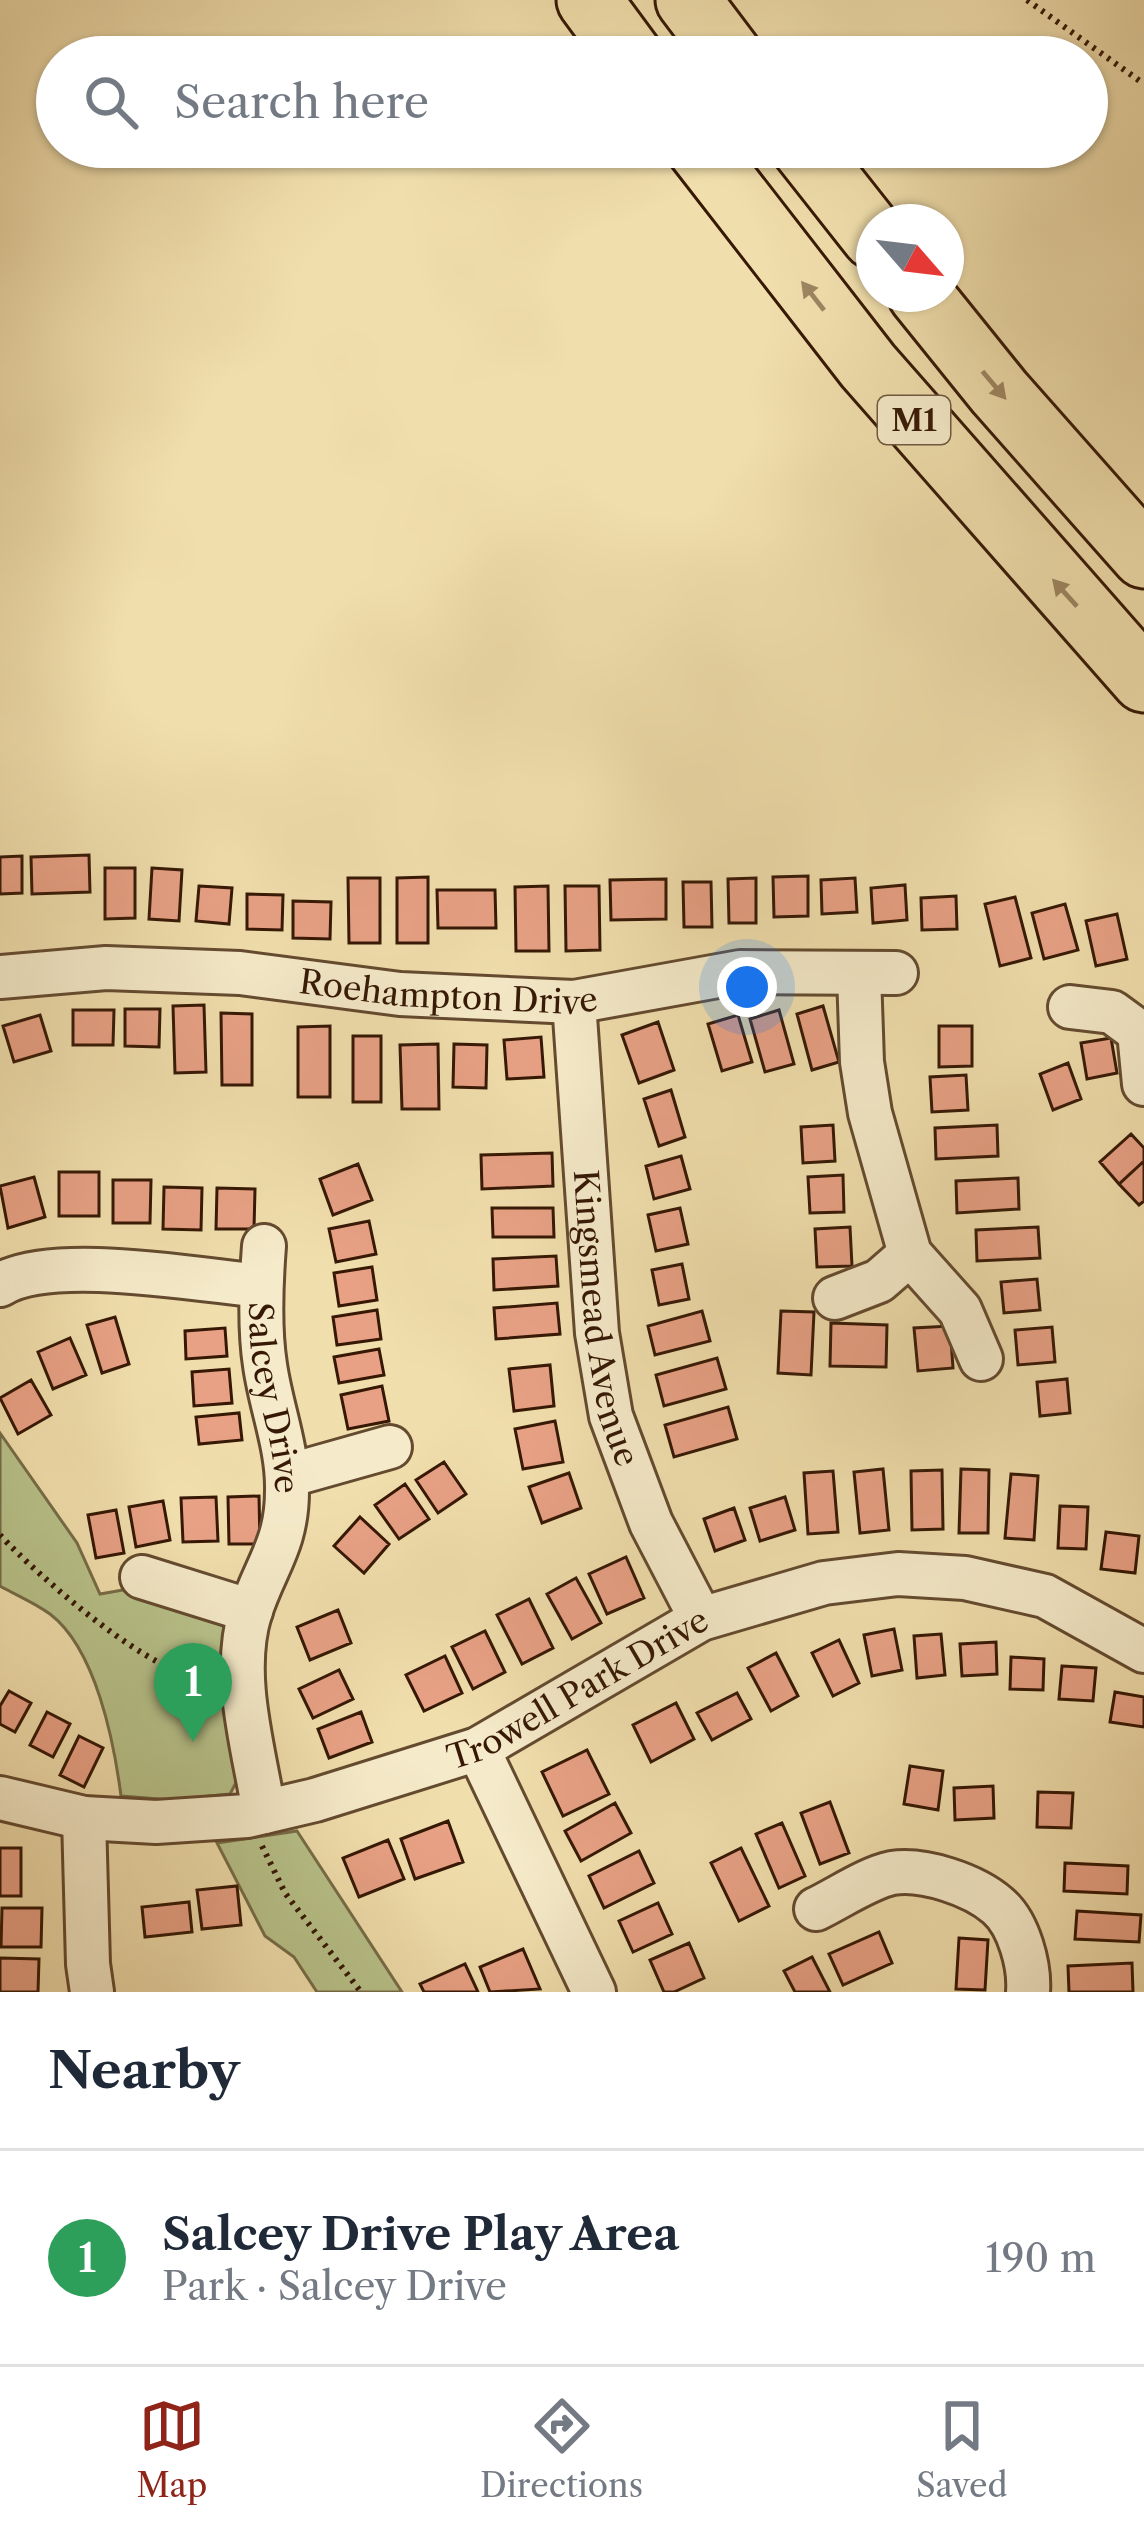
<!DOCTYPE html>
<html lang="en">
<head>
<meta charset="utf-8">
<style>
  :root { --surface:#fff; --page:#f2f2f3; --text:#1f2937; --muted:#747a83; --line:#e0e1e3; --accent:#8f2418 }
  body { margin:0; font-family:"Libre Caslon Text",serif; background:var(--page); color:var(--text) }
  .compass { position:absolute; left:856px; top:204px; width:108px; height:108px; border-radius:50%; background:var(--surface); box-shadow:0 3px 9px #0004; rotate:118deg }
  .you { position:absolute; left:747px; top:987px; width:42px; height:42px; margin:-30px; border:9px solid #fff; border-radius:50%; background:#1a73e8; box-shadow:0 0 0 18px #1a73e833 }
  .badge { display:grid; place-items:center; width:78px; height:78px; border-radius:50%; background:var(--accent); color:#fff; font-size:39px; font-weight:700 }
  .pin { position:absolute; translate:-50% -99px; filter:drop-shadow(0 3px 6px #0008) }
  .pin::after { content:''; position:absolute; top:63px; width:42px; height:36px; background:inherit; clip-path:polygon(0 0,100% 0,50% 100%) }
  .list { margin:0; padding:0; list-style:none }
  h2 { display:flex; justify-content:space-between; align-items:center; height:156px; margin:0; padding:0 48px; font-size:51px }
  h2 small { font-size:39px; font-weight:400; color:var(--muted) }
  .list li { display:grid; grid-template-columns:78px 1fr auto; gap:36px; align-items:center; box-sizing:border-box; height:216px; padding:0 48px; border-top:3px solid var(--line) }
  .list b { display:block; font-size:45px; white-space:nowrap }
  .list p { margin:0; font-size:39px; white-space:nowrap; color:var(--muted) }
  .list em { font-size:39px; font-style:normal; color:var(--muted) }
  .icon { flex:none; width:66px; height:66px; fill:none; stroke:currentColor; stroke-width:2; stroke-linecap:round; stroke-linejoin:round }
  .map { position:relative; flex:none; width:1144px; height:1992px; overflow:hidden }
  .search { position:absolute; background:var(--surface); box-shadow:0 3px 9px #0004; left:36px; right:36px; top:36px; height:132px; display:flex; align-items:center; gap:30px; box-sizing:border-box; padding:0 42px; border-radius:66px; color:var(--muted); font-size:45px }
  .sheet { height:372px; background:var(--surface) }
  nav { display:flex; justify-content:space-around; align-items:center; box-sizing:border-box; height:168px; border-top:3px solid var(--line); background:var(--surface); font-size:33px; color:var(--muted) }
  nav a { display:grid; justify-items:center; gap:6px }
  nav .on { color:var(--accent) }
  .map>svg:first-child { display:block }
  .green { fill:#b8c28a; stroke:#776d48; stroke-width:3 }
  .building { fill:#e8a185; stroke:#361805; stroke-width:3 }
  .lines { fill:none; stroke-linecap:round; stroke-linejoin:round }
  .minor-casing { stroke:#644a2f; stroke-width:48 }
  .highway-casing { stroke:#361805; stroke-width:69 }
  .path { stroke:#361805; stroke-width:6; stroke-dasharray:3 6; stroke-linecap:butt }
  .minor { stroke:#f5eac9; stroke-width:42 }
  .highway { stroke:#f0deac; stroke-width:63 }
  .oneway { fill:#9c8561 }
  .labels { text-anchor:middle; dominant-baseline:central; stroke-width:9; stroke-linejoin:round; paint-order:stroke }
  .shield { fill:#f5eac9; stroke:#6f5740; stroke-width:3 }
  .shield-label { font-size:30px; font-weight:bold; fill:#361805 }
  .street-label { font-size:33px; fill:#361805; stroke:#f5eac9 }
</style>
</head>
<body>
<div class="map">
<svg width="1144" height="1992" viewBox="0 0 1144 1992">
  <rect width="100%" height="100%" fill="#f0deac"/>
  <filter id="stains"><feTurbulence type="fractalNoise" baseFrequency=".00167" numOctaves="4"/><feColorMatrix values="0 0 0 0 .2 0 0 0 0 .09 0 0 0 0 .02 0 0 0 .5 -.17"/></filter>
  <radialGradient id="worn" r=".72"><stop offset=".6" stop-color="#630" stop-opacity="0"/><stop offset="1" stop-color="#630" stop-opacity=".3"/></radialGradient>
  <!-- green -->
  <path class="green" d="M0,1433L77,1543L100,1594L134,1588L219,1621L227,1630L239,1777L230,1794L172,1800L121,1796C114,1742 96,1649 50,1614C35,1603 16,1595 0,1586Z
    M297,1831L402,1992H317L294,1957L265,1936L217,1843Z"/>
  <!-- building -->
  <path class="building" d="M89,855L90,892L32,894L31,857Z
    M22,856V893L0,894V857Z
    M105,868H135V918L105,919Z
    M152,868L182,870L179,921L149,919Z
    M808,876V916L774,917L773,877Z
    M428,877V943H397V878Z
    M348,878H380V943H349Z
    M756,878V923H729L728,879Z
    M855,878L857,912L822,914L821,880Z
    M666,879V919L611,920L610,880Z
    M683,882H711L712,927H684Z
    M905,885L907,920L873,923L871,888Z
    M199,886L232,888L229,924L196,921Z
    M548,886L549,951H516L515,887Z
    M565,886H599L600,950L566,951Z
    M437,890H495L496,928H438Z
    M247,894L283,895L282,930L247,929Z
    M956,896L957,929L922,930L921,898Z
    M1015,897L1031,958L1000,966L985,904Z
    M293,901L331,902L330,939L293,938Z
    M1065,904L1078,950L1044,959L1032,913Z
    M1117,914L1127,959L1096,966L1086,921Z
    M204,1005L206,1072L175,1073L173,1006Z
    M823,1006L839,1062L812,1070L797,1014Z
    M125,1009H160L159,1047L125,1046Z
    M73,1010H114L113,1045H73Z
    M779,1010L794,1064L765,1072L750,1019Z
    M221,1013L252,1014V1085H222Z
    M40,1015L51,1051L14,1062L3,1026Z
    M738,1015L752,1062L722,1071L708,1024Z
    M658,1022L674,1070L639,1083L622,1035Z
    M330,1026V1097H298V1027Z
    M939,1026H972V1066L939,1067Z
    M353,1036H381V1102H353Z
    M541,1037L544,1077L507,1079L504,1040Z
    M1111,1038L1117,1073L1087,1079L1081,1043Z
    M438,1044L439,1109H402L400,1045Z
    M454,1044L487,1045L486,1088L453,1087Z
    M1068,1063L1081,1099L1053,1110L1040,1074Z
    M966,1075L968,1110L932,1112L930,1077Z
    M671,1090L685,1137L659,1146L644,1099Z
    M833,1125L835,1161L803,1163L801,1127Z
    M997,1125L998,1156L936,1159L935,1128Z
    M1131,1134L1144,1148V1161L1119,1184L1100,1162Z
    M552,1153L553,1186L482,1189L481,1155Z
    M681,1156L690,1189L654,1199L646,1166Z
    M1144,1161V1201L1139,1205L1119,1184Z
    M358,1164L372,1200L333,1215L320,1179Z
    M59,1172H99V1216H59Z
    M843,1175L844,1212L810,1213L808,1177Z
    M34,1177L45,1217L8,1228L0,1186Z
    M1018,1178L1019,1209L957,1213L956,1181Z
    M113,1180H151L150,1223H113Z
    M164,1187L202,1188L201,1230L163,1229Z
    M217,1188L255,1189L254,1229H216Z
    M492,1208H553L554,1237H493Z
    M680,1208L688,1244L656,1251L648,1215Z
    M369,1221L376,1254L336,1262L329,1229Z
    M850,1227L852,1266L817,1267L815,1229Z
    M1038,1227L1040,1258L977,1261L976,1230Z
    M556,1256L558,1286L494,1290L493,1259Z
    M682,1264L689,1299L659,1305L652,1270Z
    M372,1267L377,1300L339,1306L334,1273Z
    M1037,1279L1040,1310L1004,1313L1001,1282Z
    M557,1303L560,1334L496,1339L494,1308Z
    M377,1310L381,1339L337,1345L333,1317Z
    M702,1311L710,1341L655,1355L648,1326Z
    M781,1311L814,1312L811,1375L778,1373Z
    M115,1317L129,1364L102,1373L87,1325Z
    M831,1323L887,1325L886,1367L830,1366Z
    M950,1326L953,1368L918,1371L914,1328Z
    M1052,1327L1055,1362L1018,1365L1015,1330Z
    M225,1328L227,1356L186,1359L185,1331Z
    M70,1338L86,1375L53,1389L38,1352Z
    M379,1349L384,1375L339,1383L334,1357Z
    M717,1358L726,1389L664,1406L656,1375Z
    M550,1365L554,1406L514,1411L509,1369Z
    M229,1369L232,1403L194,1406L192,1372Z
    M1067,1379L1070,1413L1040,1416L1037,1382Z
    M31,1380L51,1415L18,1434L0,1398Z
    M382,1386L389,1421L348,1429L341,1395Z
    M728,1407L737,1439L674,1457L665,1425Z
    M239,1413L242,1440L199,1444L196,1417Z
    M555,1421L563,1462L523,1469L515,1429Z
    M444,1462L466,1494L438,1513L416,1480Z
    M883,1469L889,1530L860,1533L854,1472Z
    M961,1469L989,1470L988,1533H959Z
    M942,1470L943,1529L912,1530L911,1471Z
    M833,1471L838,1532L808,1534L804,1473Z
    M569,1473L581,1508L542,1523L529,1487Z
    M1011,1474L1038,1476L1034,1540L1005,1538Z
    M405,1484L429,1519L399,1539L375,1505Z
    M259,1496L260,1544H229L228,1497Z
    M216,1497L218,1541L183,1542L181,1498Z
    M785,1497L795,1530L760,1541L750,1508Z
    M163,1501L170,1540L136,1547L129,1507Z
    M1060,1506L1088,1507L1086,1549L1058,1548Z
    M734,1508L745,1540L715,1551L704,1519Z
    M116,1510L124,1553L96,1558L88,1515Z
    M360,1517L389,1544L364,1573L334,1546Z
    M1106,1532L1139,1536L1135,1573L1101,1569Z
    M626,1557L644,1598L607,1614L589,1574Z
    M576,1578L601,1623L572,1639L547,1594Z
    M529,1599L553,1648L522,1664L497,1615Z
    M338,1610L351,1643L310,1660L297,1627Z
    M894,1629L902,1670L872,1676L864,1635Z
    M485,1631L505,1672L473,1689L452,1647Z
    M941,1634L945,1675L917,1678L914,1636Z
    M839,1640L859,1683L833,1696L812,1653Z
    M996,1642L997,1674L962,1676L960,1644Z
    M776,1653L798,1696L771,1711L748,1668Z
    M445,1656L462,1693L424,1711L406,1675Z
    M1011,1657L1044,1659L1043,1690L1010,1689Z
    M1062,1666L1096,1668L1093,1701L1059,1699Z
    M339,1670L353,1699L313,1718L299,1689Z
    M9,1691L31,1703L15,1732L0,1724V1706Z
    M1115,1692L1144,1697V1727L1110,1722Z
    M737,1693L751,1719L712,1740L697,1713Z
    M676,1703L694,1739L651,1762L633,1725Z
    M47,1712L70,1724L53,1757L30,1745Z
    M361,1712L372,1742L329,1758L318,1729Z
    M79,1736L103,1748L84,1787L60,1775Z
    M587,1750L609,1794L563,1816L542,1772Z
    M910,1766L943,1771L938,1810L904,1804Z
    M993,1786L994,1818L955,1820L954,1788Z
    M1038,1792L1073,1793L1071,1828L1037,1827Z
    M830,1802L849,1853L820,1864L801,1813Z
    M615,1803L631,1833L581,1861L565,1831Z
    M448,1821L463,1862L415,1879L401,1839Z
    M782,1823L805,1876L779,1888L756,1834Z
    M388,1840L404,1879L359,1897L343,1858Z
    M0,1848H21V1896H0Z
    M741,1848L769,1906L739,1921L711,1863Z
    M639,1851L654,1883L604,1908L589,1876Z
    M1065,1863L1128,1866L1127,1894L1064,1891Z
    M237,1886L241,1925L202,1929L197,1890Z
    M189,1902L192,1932L145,1937L142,1907Z
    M658,1903L672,1934L633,1952L619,1921Z
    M2,1908H42L41,1947H1Z
    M1077,1911L1141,1915L1139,1942L1075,1939Z
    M879,1932L892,1963L843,1985L829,1954Z
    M959,1938L988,1940L985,1990L956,1989Z
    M689,1943L704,1978L674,1992H664L650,1960Z
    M523,1949L540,1989L490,1992L480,1967Z
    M812,1957L830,1992H795L784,1971Z
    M0,1958L39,1959L38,1992H0Z
    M1132,1963L1133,1992H1069L1068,1966Z
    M465,1964L478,1992H424L420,1984Z"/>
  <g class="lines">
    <defs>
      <g id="minor">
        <path d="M859,974L862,1062L870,1113L910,1254L960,1310L981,1359"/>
        <path id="s1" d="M0,977L106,968L240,973L400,994L574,1002L740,972L896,973"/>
        <path id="s2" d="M574,1002L597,1333L611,1416L651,1523L701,1619"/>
        <path d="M1070,1007L1112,1012L1139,1032L1144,1084"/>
        <path id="s3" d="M264,1246C261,1285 259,1327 265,1365C271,1408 288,1447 287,1491C287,1545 265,1566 250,1613C231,1676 254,1749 264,1812"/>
        <path d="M0,1285C50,1253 199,1280 261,1286"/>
        <path d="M835,1298L879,1281L910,1254"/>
        <path d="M287,1476L390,1447"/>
        <path d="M142,1577L251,1611"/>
        <path d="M478,1749L594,1992"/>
        <path id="s4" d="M0,1798L84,1818L156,1822L247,1816L315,1800L478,1749L701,1619L824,1583L898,1574L965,1578L1045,1596L1144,1651"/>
        <path d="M84,1818L88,1964L92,1992"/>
        <path d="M816,1909C839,1898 868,1878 892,1873C924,1868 974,1885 998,1906C1019,1924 1030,1966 1028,1992"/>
      </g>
      <path id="highway" d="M589,0L631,57
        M688,0L731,57
        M698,147L868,366L1144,680
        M803,147L874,237
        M920,294L999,392L1144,556"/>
    </defs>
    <!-- minor casing -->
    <use href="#minor" class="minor-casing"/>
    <!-- highway casing -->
    <use href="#highway" class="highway-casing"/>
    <!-- path -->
    <path class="path" d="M1027,0L1144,84
      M0,1535C36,1574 157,1682 209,1678
      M194,1680L196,1701
      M262,1846L285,1893L361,1992"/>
    <!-- minor -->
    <use href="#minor" class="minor"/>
    <!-- highway -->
    <use href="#highway" class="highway"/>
  </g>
  <!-- one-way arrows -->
  <defs><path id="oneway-solid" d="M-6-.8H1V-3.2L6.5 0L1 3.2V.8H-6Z" transform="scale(3)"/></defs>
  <g class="oneway">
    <use href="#oneway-solid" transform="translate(813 296) rotate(-128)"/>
    <use href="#oneway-solid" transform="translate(994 385) rotate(50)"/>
    <use href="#oneway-solid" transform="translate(1065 593) rotate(-132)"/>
  </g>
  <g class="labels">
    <!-- shield labels -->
    <rect class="shield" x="878" y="396" width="72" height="48" rx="9"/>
    <g class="shield-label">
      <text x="914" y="420">M1</text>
    </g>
    <!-- street labels -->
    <g class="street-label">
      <text stroke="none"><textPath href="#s1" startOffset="450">Roehampton Drive</textPath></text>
      <text stroke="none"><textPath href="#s2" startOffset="318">Kingsmead Avenue</textPath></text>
      <text stroke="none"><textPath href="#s3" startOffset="153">Salcey Drive</textPath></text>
      <text stroke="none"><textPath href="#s4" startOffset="606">Trowell Park Drive</textPath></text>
    </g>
  </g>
  <rect width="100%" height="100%" filter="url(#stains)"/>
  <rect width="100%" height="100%" fill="url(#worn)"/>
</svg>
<svg class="compass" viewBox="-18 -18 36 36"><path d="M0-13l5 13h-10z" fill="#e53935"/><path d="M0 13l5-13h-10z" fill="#747a83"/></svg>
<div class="you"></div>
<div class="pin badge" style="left:193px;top:1742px;background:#2e9e5b">1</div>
<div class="search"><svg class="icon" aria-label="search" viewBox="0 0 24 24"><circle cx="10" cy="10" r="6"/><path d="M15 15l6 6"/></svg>Search here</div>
</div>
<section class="sheet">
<h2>Nearby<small></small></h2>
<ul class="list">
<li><span class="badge" style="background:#2e9e5b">1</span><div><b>Salcey Drive Play Area</b><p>Park · Salcey Drive</p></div><em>190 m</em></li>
</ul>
</section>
<nav>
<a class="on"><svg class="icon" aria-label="map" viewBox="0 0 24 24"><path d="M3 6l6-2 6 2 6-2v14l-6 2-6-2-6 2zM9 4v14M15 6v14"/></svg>Map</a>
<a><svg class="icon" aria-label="directions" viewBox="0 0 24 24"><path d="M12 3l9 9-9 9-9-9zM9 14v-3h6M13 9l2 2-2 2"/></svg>Directions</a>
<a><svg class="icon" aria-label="saved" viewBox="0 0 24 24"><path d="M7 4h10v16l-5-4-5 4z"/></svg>Saved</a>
</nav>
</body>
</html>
